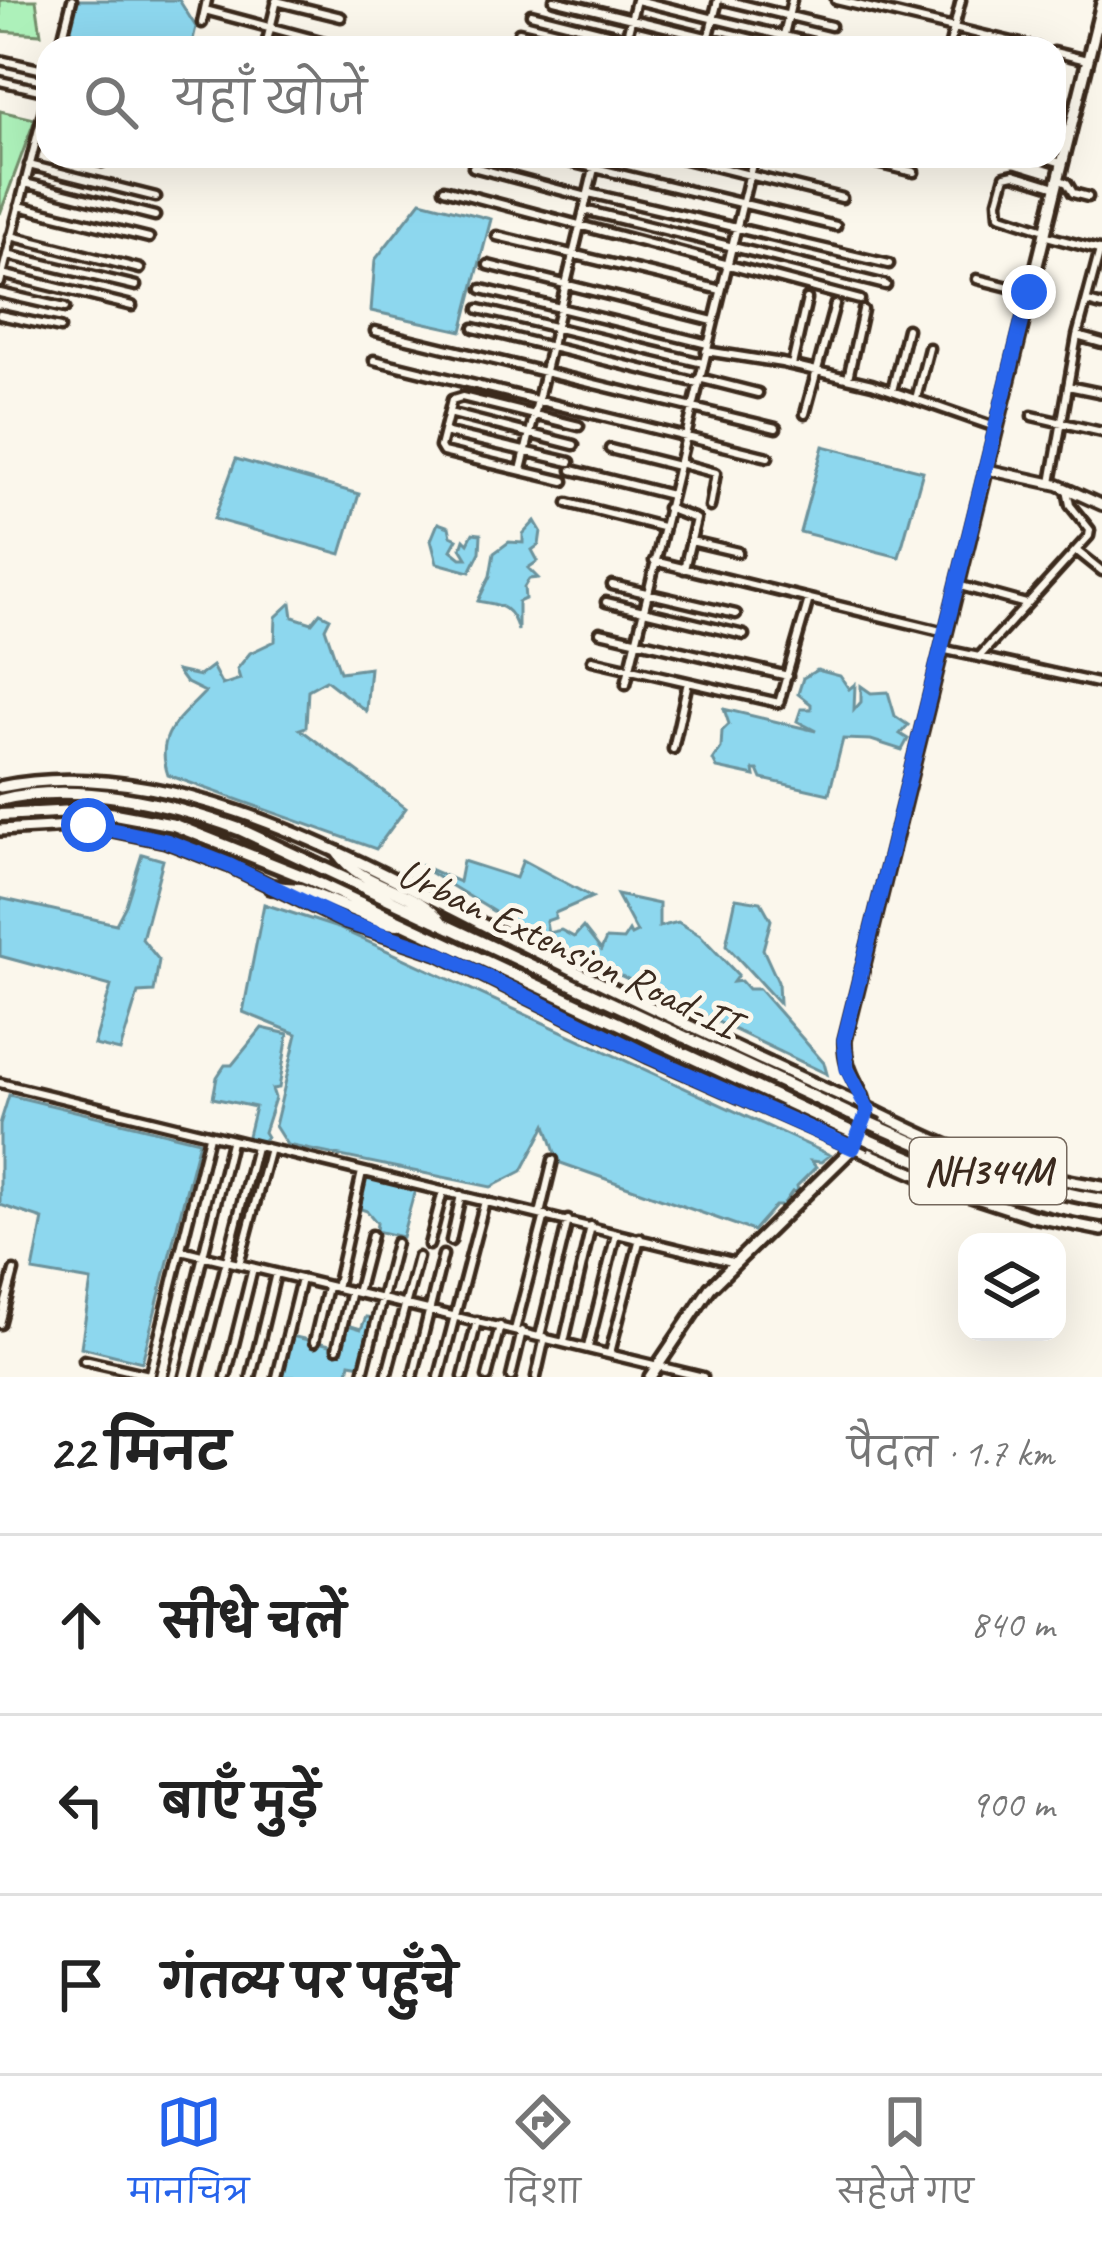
<!DOCTYPE html>
<html lang="hi">
<head>
<meta charset="utf-8">
<style>
  :root { --surface:#fff; --page:#f2f2f2; --text:#222; --muted:#767676; --line:#e0e0e0; --accent:#2563eb }
  body { margin:0; font-family:Caveat,"Playpen Sans Deva",sans-serif; background:var(--page); color:var(--text) }
  .controls { position:absolute; right:36px; bottom:36px; display:grid; overflow:hidden; border-radius:24px; box-shadow:0 12px 48px #0002 }
  .controls button { width:108px; height:108px; display:grid; place-items:center; padding:0; border:0; border-bottom:3px solid var(--line); background:var(--surface); color:var(--text); font:60px sans-serif }
  .stop { position:absolute; width:36px; height:36px; margin:-27px; border:9px solid #2563eb; border-radius:50%; background:#fff }
  .stop.end { background:#2563eb; border-color:#fff; box-shadow:0 3px 12px #0008 }
  .list { margin:0; padding:0; list-style:none }
  h2 { display:flex; justify-content:space-between; align-items:center; height:156px; margin:0; padding:0 48px; font-size:51px }
  h2 small { font-size:39px; font-weight:400; color:var(--muted) }
  .list li { display:grid; grid-template-columns:78px 1fr auto; gap:36px; align-items:center; box-sizing:border-box; height:180px; padding:0 48px; border-top:3px solid var(--line) }
  .list b { display:block; font-size:45px; white-space:nowrap }
  .list em { font-size:39px; font-style:normal; color:var(--muted) }
  .icon { flex:none; width:66px; height:66px; fill:none; stroke:currentColor; stroke-width:2; stroke-linecap:round; stroke-linejoin:round }
  .map { position:relative; flex:none; width:1102px; height:1377px; overflow:hidden }
  .search { position:absolute; background:var(--surface); box-shadow:0 12px 48px #0002; left:36px; right:36px; top:36px; height:132px; display:flex; align-items:center; gap:30px; box-sizing:border-box; padding:0 42px; border-radius:36px; color:var(--muted); font-size:45px }
  .sheet { height:696px; background:var(--surface) }
  nav { display:flex; justify-content:space-around; align-items:center; box-sizing:border-box; height:168px; border-top:3px solid var(--line); background:var(--surface); font-size:33px; color:var(--muted) }
  nav a { display:grid; justify-items:center; gap:6px }
  nav .on { color:var(--accent) }
  .map>svg:first-child { display:block }
  .green { fill:#adf1ba; stroke:#748e6c; stroke-width:3 }
  .water { fill:#8dd7ee; stroke:#6c929b; stroke-width:3 }
  .lines { fill:none; stroke-linecap:round; stroke-linejoin:round }
  .minor-casing { stroke:#3b2a1e; stroke-width:15 }
  .tertiary-casing { stroke:#3b2a1e; stroke-width:16 }
  .secondary-casing { stroke:#3b2a1e; stroke-width:18 }
  .primary-casing { stroke:#3b2a1e; stroke-width:18 }
  .trunk-casing { stroke:#3b2a1e; stroke-width:20 }
  .minor { stroke:#fbf7ec; stroke-width:6 }
  .tertiary { stroke:#fbf7ec; stroke-width:8 }
  .secondary { stroke:#fbf7ec; stroke-width:9 }
  .primary { stroke:#fbf7ec; stroke-width:9 }
  .trunk { stroke:#fbf7ec; stroke-width:10 }
  .trunk-bridge-casing { stroke:#3b2a1e; stroke-width:20; stroke-linecap:butt }
  .trunk-bridge { stroke:#fbf7ec; stroke-width:10 }
  .route { stroke:#2563eb; stroke-width:15 }
  .labels { text-anchor:middle; dominant-baseline:central; stroke-width:10; stroke-linejoin:round; paint-order:stroke }
  .shield { fill:#fbf7ec; stroke:#75685c; stroke-width:3 }
  .shield-label { font-size:39px; font-weight:bold; fill:#3b2a1e }
  .street-label { font-size:42px; fill:#3b2a1e; stroke:#fbf7ec }
</style>
</head>
<body>
<div class="map">
<svg width="1102" height="1377" viewBox="0 0 1102 1377">
  <rect width="100%" height="100%" fill="#fbf7ec"/>
  <filter id="ink" filterUnits="userSpaceOnUse"><feTurbulence type="fractalNoise" baseFrequency=".00833" numOctaves="2"/><feDisplacementMap in="SourceGraphic" scale="24" xChannelSelector="R" yChannelSelector="G"/><feConvolveMatrix kernelMatrix="1 2 1 2 8 2 1 2 1" color-interpolation-filters="sRGB"/></filter>
  <g filter="url(#ink)">
    <!-- green -->
    <path class="green" d="M0,0H36L41,34L0,31Z
      M0,111L35,119L0,214Z"/>
    <!-- water -->
    <path class="water" d="M76,0H179L196,27L191,48H85L69,28Z
      M421,201L491,219L462,331L371,311L375,260Z
      M823,446L923,471L899,557L800,532Z
      M236,459L359,494L341,554L214,519Z
      M535,521L541,531L539,545L532,550L538,561L528,568L538,578L529,579L524,587L525,599L518,602V631C511,603 497,605 478,601L490,576L494,553L509,542L523,543V534Z
      M438,523L449,527L451,536L457,539L451,550L461,558H467L461,548L464,539L468,543L473,533L481,534L480,552L470,572L437,563L431,540Z
      M291,603L293,617L312,623L320,613L330,618L325,628L340,672L370,668L366,711L326,680L308,690L306,727L300,729L406,808L376,849L168,775C154,734 180,719 205,692L185,682L177,671L199,676L212,666L222,685L240,679L237,669L250,653L275,641L276,617Z
      M817,670L840,676L849,689L855,684L854,710L861,702V686L871,693L888,692L895,716L908,725L900,734L908,739L902,750L871,740L843,739L829,794L762,779L758,770H754L755,776L717,768L713,760L721,748L722,731L729,724L724,709L816,731L797,721L801,709H811V704L798,694L803,678Z
      M142,854L163,860L142,939L159,960L154,992L138,993L120,1051L94,1045L111,986L0,956V898L116,924L126,905Z
      M523,860L592,897L555,913V918L546,921L548,933L561,930L574,937L583,927L601,950L606,939L623,940L629,931L631,935L637,932L617,895L659,904V927L678,922L700,935L738,975L733,982L741,981L748,989H759L824,1063L827,1074L519,927L413,862L459,882L463,861L516,878Z
      M736,898L761,902L771,920L763,949L778,982L779,1003L726,945Z
      M264,904L338,928L830,1155L821,1162L811,1161L816,1167L797,1186L798,1191L792,1192L782,1206H775L753,1231L558,1162L546,1125L522,1171L491,1187L287,1145L275,1126L297,1034L243,1012Z
      M262,1028L288,1034L279,1088L272,1089L275,1098L264,1132L267,1137L263,1141L247,1140L255,1107L213,1098L217,1077L225,1065H232Z
      M9,1095L199,1141L142,1362L81,1347L91,1281L33,1271L43,1219L0,1205V1124Z
      M367,1174L416,1186L402,1237L376,1231L377,1223L367,1211L358,1208Z
      M366,1317L374,1318L362,1365L350,1363L347,1377H280L291,1336L339,1347L348,1325L361,1329Z"/>
    <g class="lines">
      <defs>
        <path id="minor" d="M554,0L751,48
          M637,0L825,46
          M724,0L831,26
          M836,0L1038,48
          M276,1L341,17
          M205,10L332,44
          M531,14L667,48
          M202,23L207,0
          M519,32L587,48
          M267,41L277,0
          M60,48L72,0
          M624,48L636,0
          M706,48L718,0
          M781,48L792,0
          M949,48L961,0
          M1054,52L1087,60
          M0,60L48,71
          M0,81L48,92
          M1054,127L1069,131
          M79,156L102,162
          M545,156L836,226
          M673,156L842,198
          M847,156L914,172
          M1039,156L1062,163
          M29,165L156,197
          M473,167L587,197
          M1058,179L1067,183L1073,193L1088,197
          M25,183L155,216
          M444,189L860,300
          M589,193L889,264
          M19,206L149,238
          M584,210L886,285
          M1045,230L999,215L998,201L1005,176L1014,174L1056,187
          M1043,235L1099,250
          M11,236L140,269
          M497,236L721,290
          M7,255L136,286
          M488,265L713,321
          M2,274L132,306
          M977,279L1029,292
          M0,283L48,93
          M482,289L708,344
          M0,293L65,308
          M1088,302L1102,306
          M479,309L703,363
          M0,315L60,328
          M474,328L698,383
          M375,331L776,428
          M1077,336L1102,343
          M706,351L782,363L872,384L995,427
          M374,360L768,457
          M792,365L807,299
          M699,378L758,393
          M848,378L863,310
          M1068,386L1102,393
          M892,391L907,329
          M916,399L929,348
          M449,413L574,445
          M805,414L835,304
          M1032,416L1102,432
          M444,432L570,462
          M610,449L678,466
          M679,463L716,473L710,507
          M521,470L597,156
          M572,470L671,495
          M564,481L443,452L440,447L452,400L462,397L579,426
          M1051,483L1077,336L1100,250
          M568,503L662,527
          M667,508L696,519L684,569
          M691,541L738,552
          M1077,551L1102,571
          M654,561L945,632
          M612,585L736,614
          M957,585L1026,604
          M606,602L744,635
          M600,632L788,676
          M941,649L979,657L1089,536L1090,530L1070,505L1067,490
          M979,657L1097,683
          M592,660L779,703L809,599
          M626,684L754,156
          M673,749L688,682
          M0,1083L736,1263
          M540,1214L553,1160
          M451,1241L461,1195
          M429,1245L443,1191
          M181,1250L703,1377
          M239,1264L269,1152
          M336,1288L362,1172
          M357,1293L372,1235
          M0,1324L14,1271
          M515,1330L545,1215
          M540,1336L568,1220
          M314,1342L327,1287
          M564,1342L591,1226
          M588,1347L616,1234
          M337,1348L351,1291
          M610,1353L640,1238
          M84,1360L149,1375
          M149,1377L209,1136
          M173,1377L231,1142
          M197,1377L256,1147
          M226,1377L253,1268
          M251,1377L276,1273
          M277,1377L301,1279
          M362,1377L396,1243
          M386,1377L418,1257
          M413,1377L443,1255
          M439,1377L485,1201
          M463,1377L477,1321
          M487,1377L500,1326
          M511,1377L522,1331
          M536,1377L545,1337"/>
        <path id="tertiary" d="M985,469L1058,485L1102,505"/>
        <path id="secondary" d="M650,1377L710,1288L853,1148C886,1091 843,1093 845,1040L1102,3"/>
        <path id="primary" d="M0,787C180,750 376,872 531,949C632,999 734,1048 837,1094C878,1112 918,1135 961,1151C1007,1169 1054,1179 1102,1187
          M0,830L88,825L166,841L228,865L346,922L438,953L648,1056L952,1190L1032,1216L1102,1230"/>
        <path id="trunk" d="M0,800C76,781 168,803 239,829L850,1114
          M0,815L93,810L174,825L307,878L843,1128
          M338,853C362,889 417,888 442,923
          M271,887L300,889L385,923L398,924
          M879,1127C951,1159 1023,1188 1102,1200
          M873,1142C947,1173 1022,1204 1102,1215"/>
      </defs>
      <!-- minor casing -->
      <use href="#minor" class="minor-casing"/>
      <!-- tertiary casing -->
      <use href="#tertiary" class="tertiary-casing"/>
      <!-- secondary casing -->
      <use href="#secondary" class="secondary-casing"/>
      <!-- primary casing -->
      <use href="#primary" class="primary-casing"/>
      <!-- trunk casing -->
      <use href="#trunk" class="trunk-casing"/>
      <!-- minor -->
      <use href="#minor" class="minor"/>
      <!-- tertiary -->
      <use href="#tertiary" class="tertiary"/>
      <!-- secondary -->
      <use href="#secondary" class="secondary"/>
      <!-- primary -->
      <use href="#primary" class="primary"/>
      <!-- trunk -->
      <use href="#trunk" class="trunk"/>
      <defs>
        <path id="trunk-bridge" d="M850,1114L879,1127
          M843,1128L873,1142"/>
      </defs>
      <!-- trunk-bridge casing -->
      <use href="#trunk-bridge" class="trunk-bridge-casing"/>
      <!-- trunk-bridge -->
      <use href="#trunk-bridge" class="trunk-bridge"/>
    </g>
  </g>
  <g class="lines" filter="url(#ink)">
    <!-- route -->
    <path class="route" d="M88,825L166,841L228,865L346,922L438,953L647,1056L853,1148L868,1110L847,1069L844,1040L1029,292"/>
  </g>
  <g class="labels">
    <!-- shield labels -->
    <rect class="shield" x="910" y="1138" width="156" height="66" rx="9"/>
    <g class="shield-label">
      <text x="988" y="1171">NH344M</text>
    </g>
    <!-- street labels -->
    <g class="street-label">
      <text transform="translate(568 948) rotate(25)">Urban Extension Road-II</text>
    </g>
  </g>
</svg>
<div class="controls">
<button><svg class="icon" aria-label="layers" viewBox="0 0 24 24"><path d="M12 4l9 5-9 5-9-5zM3 14l9 5 9-5"/></svg></button>
</div>
<div class="stop" style="left:88px;top:825px"></div>
<div class="stop end" style="left:1029px;top:292px"></div>
<div class="search"><svg class="icon" aria-label="search" viewBox="0 0 24 24"><circle cx="10" cy="10" r="6"/><path d="M15 15l6 6"/></svg>यहाँ खोजें</div>
</div>
<section class="sheet">
<h2>22 मिनट<small>पैदल · 1.7 km</small></h2>
<ul class="list">
<li><svg class="icon" aria-label="ahead" viewBox="0 0 24 24"><path d="M12 20V5M6 11l6-6 6 6"/></svg><div><b>सीधे चलें</b></div><em>840 m</em></li>
<li><svg class="icon" aria-label="left" viewBox="0 0 24 24"><path d="M17 20v-9H6M10 6l-5 5 5 5"/></svg><div><b>बाएँ मुड़ें</b></div><em>900 m</em></li>
<li><svg class="icon" aria-label="arrive" viewBox="0 0 24 24"><path d="M6 21V4h12l-3 4 3 4H6"/></svg><div><b>गंतव्य पर पहुँचे</b></div></li>
</ul>
</section>
<nav>
<a class="on"><svg class="icon" aria-label="map" viewBox="0 0 24 24"><path d="M3 6l6-2 6 2 6-2v14l-6 2-6-2-6 2zM9 4v14M15 6v14"/></svg>मानचित्र</a>
<a><svg class="icon" aria-label="directions" viewBox="0 0 24 24"><path d="M12 3l9 9-9 9-9-9zM9 14v-3h6M13 9l2 2-2 2"/></svg>दिशा</a>
<a><svg class="icon" aria-label="saved" viewBox="0 0 24 24"><path d="M7 4h10v16l-5-4-5 4z"/></svg>सहेजे गए</a>
</nav>
</body>
</html>
